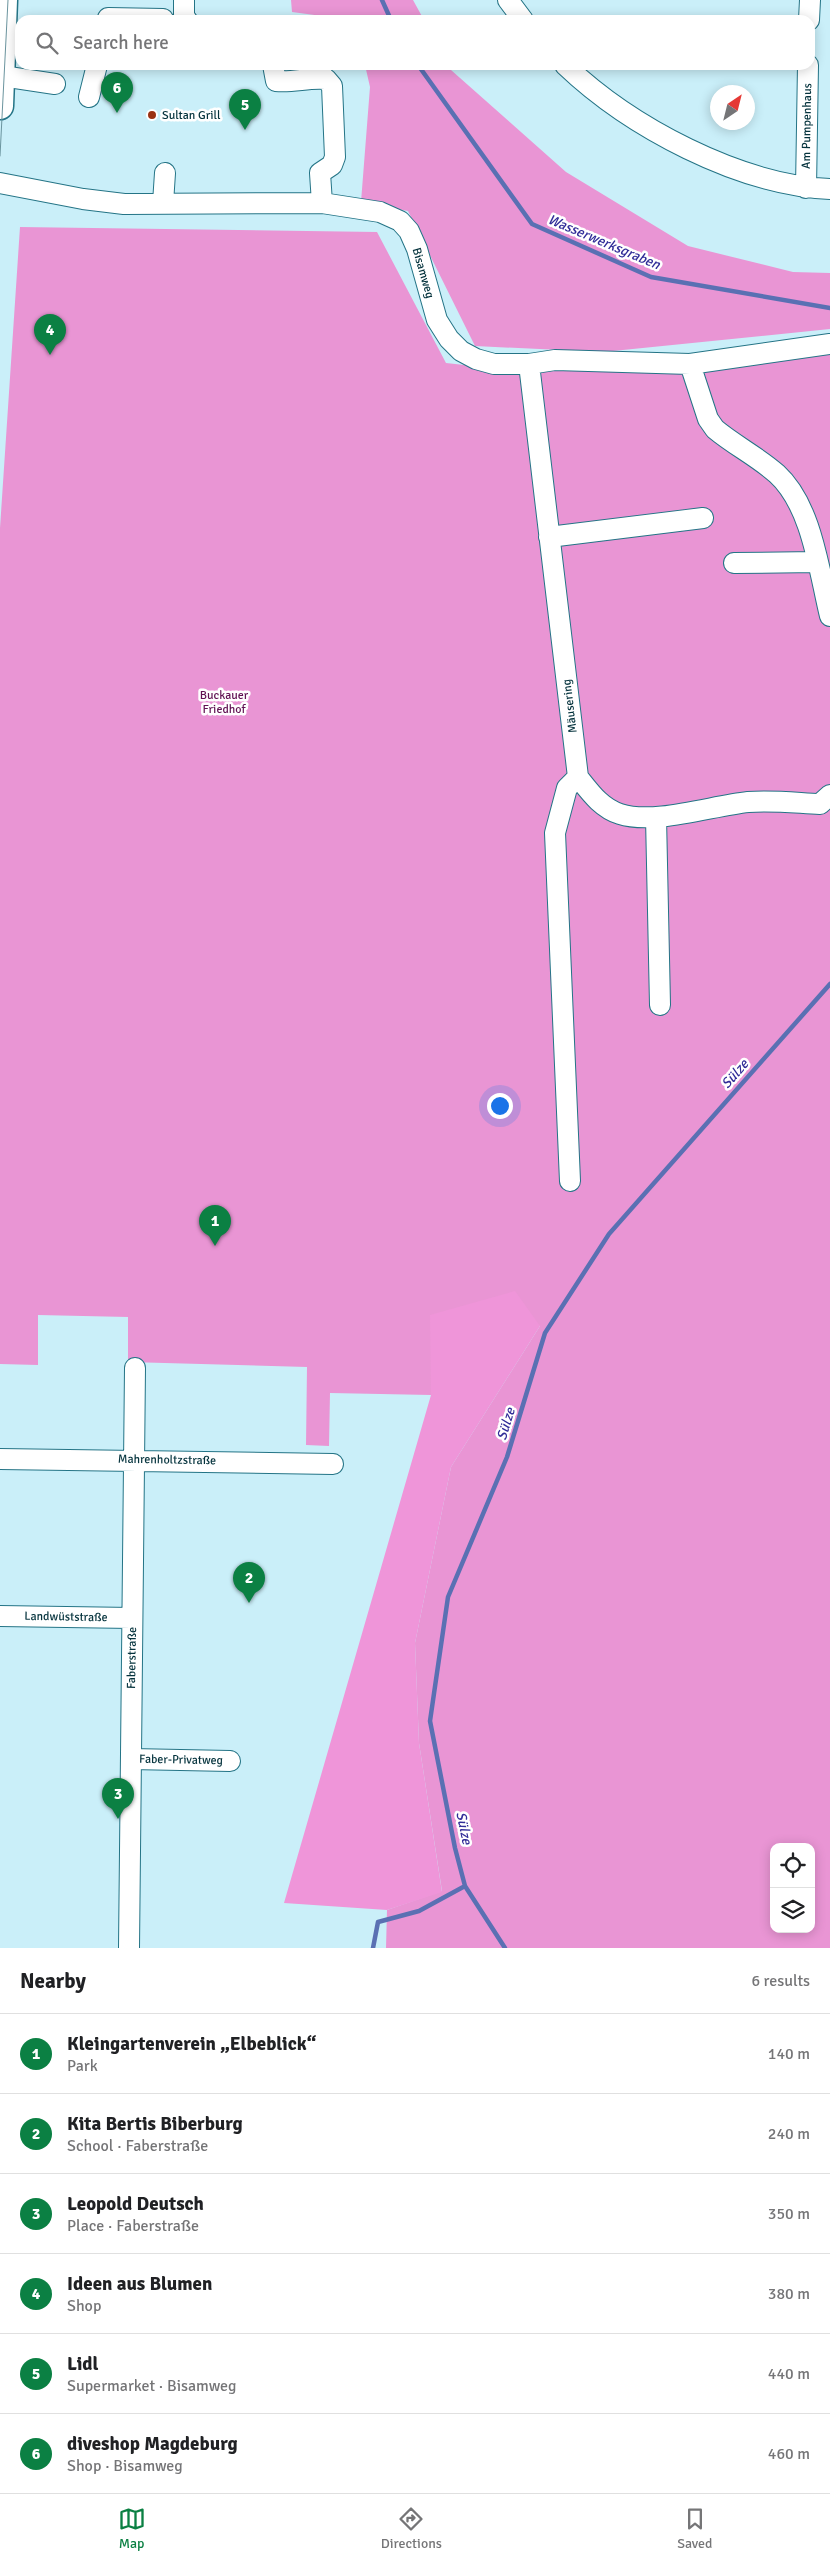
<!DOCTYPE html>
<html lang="en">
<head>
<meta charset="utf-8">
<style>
  :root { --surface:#fff; --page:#f6f6f6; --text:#202124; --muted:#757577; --line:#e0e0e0; --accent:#0b8043 }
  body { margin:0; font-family:Signika,sans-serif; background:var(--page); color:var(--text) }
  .controls { position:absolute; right:15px; bottom:15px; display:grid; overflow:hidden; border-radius:10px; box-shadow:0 2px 12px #0003 }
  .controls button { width:45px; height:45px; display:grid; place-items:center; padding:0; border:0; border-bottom:1px solid var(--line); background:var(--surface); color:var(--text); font:25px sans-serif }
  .compass { position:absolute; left:710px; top:85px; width:45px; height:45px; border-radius:50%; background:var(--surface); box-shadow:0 2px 12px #0003; rotate:35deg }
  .you { position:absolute; left:499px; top:1105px; width:18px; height:18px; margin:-12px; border:4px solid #fff; border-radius:50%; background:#1a73e8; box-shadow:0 0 0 8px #1a73e833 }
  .badge { display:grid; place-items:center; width:32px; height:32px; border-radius:50%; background:var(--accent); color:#fff; font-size:16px; font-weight:700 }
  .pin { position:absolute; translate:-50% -41px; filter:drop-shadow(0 1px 2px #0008) }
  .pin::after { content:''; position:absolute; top:26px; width:18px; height:15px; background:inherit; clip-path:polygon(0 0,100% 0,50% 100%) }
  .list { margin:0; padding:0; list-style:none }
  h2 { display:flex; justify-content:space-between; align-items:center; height:65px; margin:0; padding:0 20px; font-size:21px }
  h2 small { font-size:16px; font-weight:400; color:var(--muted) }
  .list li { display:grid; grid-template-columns:32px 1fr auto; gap:15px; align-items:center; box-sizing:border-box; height:80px; padding:0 20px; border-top:1px solid var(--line) }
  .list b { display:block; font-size:19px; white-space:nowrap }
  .list p { margin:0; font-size:16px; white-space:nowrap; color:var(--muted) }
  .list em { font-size:16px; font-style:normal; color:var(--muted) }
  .icon { flex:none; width:28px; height:28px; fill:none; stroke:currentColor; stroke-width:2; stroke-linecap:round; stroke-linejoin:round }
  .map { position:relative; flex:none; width:830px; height:1948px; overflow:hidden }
  .search { position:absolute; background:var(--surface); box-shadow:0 2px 12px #0003; left:15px; right:15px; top:15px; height:55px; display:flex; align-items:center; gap:12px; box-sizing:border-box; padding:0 18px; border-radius:15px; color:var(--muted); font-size:19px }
  .sheet { height:545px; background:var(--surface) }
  nav { display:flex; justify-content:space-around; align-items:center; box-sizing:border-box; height:70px; border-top:1px solid var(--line); background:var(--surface); font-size:14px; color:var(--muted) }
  nav a { display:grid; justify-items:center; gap:2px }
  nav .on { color:var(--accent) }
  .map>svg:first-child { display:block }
  .green { fill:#e995d4; fill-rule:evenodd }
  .forest { fill:#ef95d9 }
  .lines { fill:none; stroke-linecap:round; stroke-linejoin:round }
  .stream { stroke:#5a70b3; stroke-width:4.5 }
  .minor-casing { stroke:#247486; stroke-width:22 }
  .major-casing { stroke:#247486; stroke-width:29 }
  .minor { stroke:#fff; stroke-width:20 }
  .major { stroke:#fff; stroke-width:26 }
  .tram { stroke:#6b949e; stroke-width:1 }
  .poi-dot { fill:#9a3213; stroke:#fff; stroke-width:2 }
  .labels { text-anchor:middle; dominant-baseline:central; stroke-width:5; stroke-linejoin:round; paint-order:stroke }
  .poi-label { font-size:12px; fill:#05333d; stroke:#fff; text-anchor:start }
  .street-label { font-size:12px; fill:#05333d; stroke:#fff }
  .park-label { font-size:12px; fill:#611253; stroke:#fff }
  .water-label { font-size:14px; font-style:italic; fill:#312d98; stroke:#fff }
</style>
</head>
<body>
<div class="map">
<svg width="830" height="1948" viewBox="0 0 830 1948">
  <rect width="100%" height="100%" fill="#caeff9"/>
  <!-- green -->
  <path class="green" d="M291,0H413L424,20H352L292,12Z
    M365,65H448L451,70L566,172L688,246L793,272L830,273V329L603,352L475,346L408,211L361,202L370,87Z
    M20,227L377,232L446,363L528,372L728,365L830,351V1948H386L387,1910L442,1891L419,1743L415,1643L451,1467L540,1326L431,1315V1395L330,1393L329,1446L306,1445L307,1367L128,1362V1317L38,1315V1365L0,1364V528ZM774,1847H811V1929H774Z"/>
  <!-- forest -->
  <path class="forest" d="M515,1291L540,1326L451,1467L415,1643L419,1743L442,1892L387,1910L284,1903L431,1395L430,1315Z"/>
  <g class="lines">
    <!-- stream -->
    <path class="stream" d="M382,0L391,20
      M418,65L532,224L651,277L830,308
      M373,1948L378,1922L419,1911L465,1886
      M505,1948L465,1886L455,1848L430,1721L448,1597L507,1457L545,1333L609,1234L830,984"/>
    <defs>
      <path id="minor" d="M184,0V20H187
        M508,0L523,20
        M108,20V18L163,19
        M809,20L810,0
        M273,65L276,81C293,83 309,77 326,79L332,86L335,157L332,165L320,173L322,203
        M565,65C630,127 739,185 830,189
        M2,76L55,84
        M89,97L97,65
        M0,183L83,199L124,204L322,203L380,212L400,221L409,231L417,249L437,320L449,339L461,351L476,359L494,364H529L555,360L690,364L830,344
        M806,188L808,65
        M163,203L165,173
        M529,364L578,777C590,792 601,808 620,814C654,825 711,806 748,802C772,800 797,803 820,804L830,795
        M690,364L708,419L715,429C734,445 758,457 777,474C812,506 819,571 830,616
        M549,537L703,518
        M734,563L816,562
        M656,817L660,1005
        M570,1181L555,833L567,788L578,777
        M0,1459L333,1464
        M0,1616L132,1618
        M131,1759L230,1761
        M129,1948L135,1368"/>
      <path id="major" d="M0,106L4,0"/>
    </defs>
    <!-- minor casing -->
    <use href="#minor" class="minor-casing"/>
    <!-- major casing -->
    <use href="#major" class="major-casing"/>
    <!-- minor -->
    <use href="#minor" class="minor"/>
    <!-- major -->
    <use href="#major" class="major"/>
    <!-- tram -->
    <path class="tram" d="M0,156L8,0"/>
  </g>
  <!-- markers -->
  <circle class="poi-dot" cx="152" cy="115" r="5"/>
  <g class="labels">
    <!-- poi labels -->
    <g class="poi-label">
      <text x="162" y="115">Sultan Grill</text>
    </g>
    <!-- street labels -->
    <g class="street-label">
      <text transform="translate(807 126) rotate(-89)">Am Pumpenhaus</text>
      <text transform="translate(423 273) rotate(74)">Bisamweg</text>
      <text transform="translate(570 706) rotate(-97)">Mäusering</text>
      <text transform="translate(167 1460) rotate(1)">Mahrenholtzstraße</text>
      <text transform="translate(66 1617) rotate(1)">Landwüststraße</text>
      <text transform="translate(132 1658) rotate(-89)">Faberstraße</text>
      <text transform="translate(181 1760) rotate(1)">Faber-Privatweg</text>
    </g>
    <!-- park labels -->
    <g class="park-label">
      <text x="224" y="695">Buckauer<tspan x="224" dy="14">Friedhof</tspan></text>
    </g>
    <!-- water labels -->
    <g class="water-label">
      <text transform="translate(604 242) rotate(23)">Wasserwerksgraben</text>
      <text transform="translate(735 1074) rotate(-49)">Sülze</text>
      <text transform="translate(506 1424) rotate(-73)">Sülze</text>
      <text transform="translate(464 1828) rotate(78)">Sülze</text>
    </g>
  </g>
</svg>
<div class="controls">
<button><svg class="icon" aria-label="locate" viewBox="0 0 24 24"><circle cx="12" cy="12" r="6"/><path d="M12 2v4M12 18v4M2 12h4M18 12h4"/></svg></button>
<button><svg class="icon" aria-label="layers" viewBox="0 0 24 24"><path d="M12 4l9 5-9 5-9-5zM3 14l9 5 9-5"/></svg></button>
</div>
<svg class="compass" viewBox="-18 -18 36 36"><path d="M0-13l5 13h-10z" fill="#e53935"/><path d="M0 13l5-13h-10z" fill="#757577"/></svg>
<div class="you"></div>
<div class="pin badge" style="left:215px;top:1246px">1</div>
<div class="pin badge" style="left:249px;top:1603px">2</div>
<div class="pin badge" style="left:118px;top:1819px">3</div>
<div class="pin badge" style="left:50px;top:355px">4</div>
<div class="pin badge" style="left:245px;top:130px">5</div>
<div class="pin badge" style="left:117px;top:113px">6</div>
<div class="search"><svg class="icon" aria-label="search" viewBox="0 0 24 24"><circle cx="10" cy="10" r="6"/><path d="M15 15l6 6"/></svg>Search here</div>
</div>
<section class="sheet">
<h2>Nearby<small>6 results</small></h2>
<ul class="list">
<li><span class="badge">1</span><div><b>Kleingartenverein „Elbeblick“</b><p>Park</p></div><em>140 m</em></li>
<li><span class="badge">2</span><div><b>Kita Bertis Biberburg</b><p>School · Faberstraße</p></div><em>240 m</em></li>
<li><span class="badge">3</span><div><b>Leopold Deutsch</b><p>Place · Faberstraße</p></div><em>350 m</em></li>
<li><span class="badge">4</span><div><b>Ideen aus Blumen</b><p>Shop</p></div><em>380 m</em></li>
<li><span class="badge">5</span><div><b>Lidl</b><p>Supermarket · Bisamweg</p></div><em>440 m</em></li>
<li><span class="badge">6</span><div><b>diveshop Magdeburg</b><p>Shop · Bisamweg</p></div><em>460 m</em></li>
</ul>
</section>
<nav>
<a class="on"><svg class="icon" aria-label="map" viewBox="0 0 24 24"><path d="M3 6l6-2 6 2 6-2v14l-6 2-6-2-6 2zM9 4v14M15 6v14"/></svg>Map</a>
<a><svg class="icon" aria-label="directions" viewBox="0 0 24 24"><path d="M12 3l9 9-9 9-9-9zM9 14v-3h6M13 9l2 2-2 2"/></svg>Directions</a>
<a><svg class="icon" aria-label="saved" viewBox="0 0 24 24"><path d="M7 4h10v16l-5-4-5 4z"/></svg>Saved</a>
</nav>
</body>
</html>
